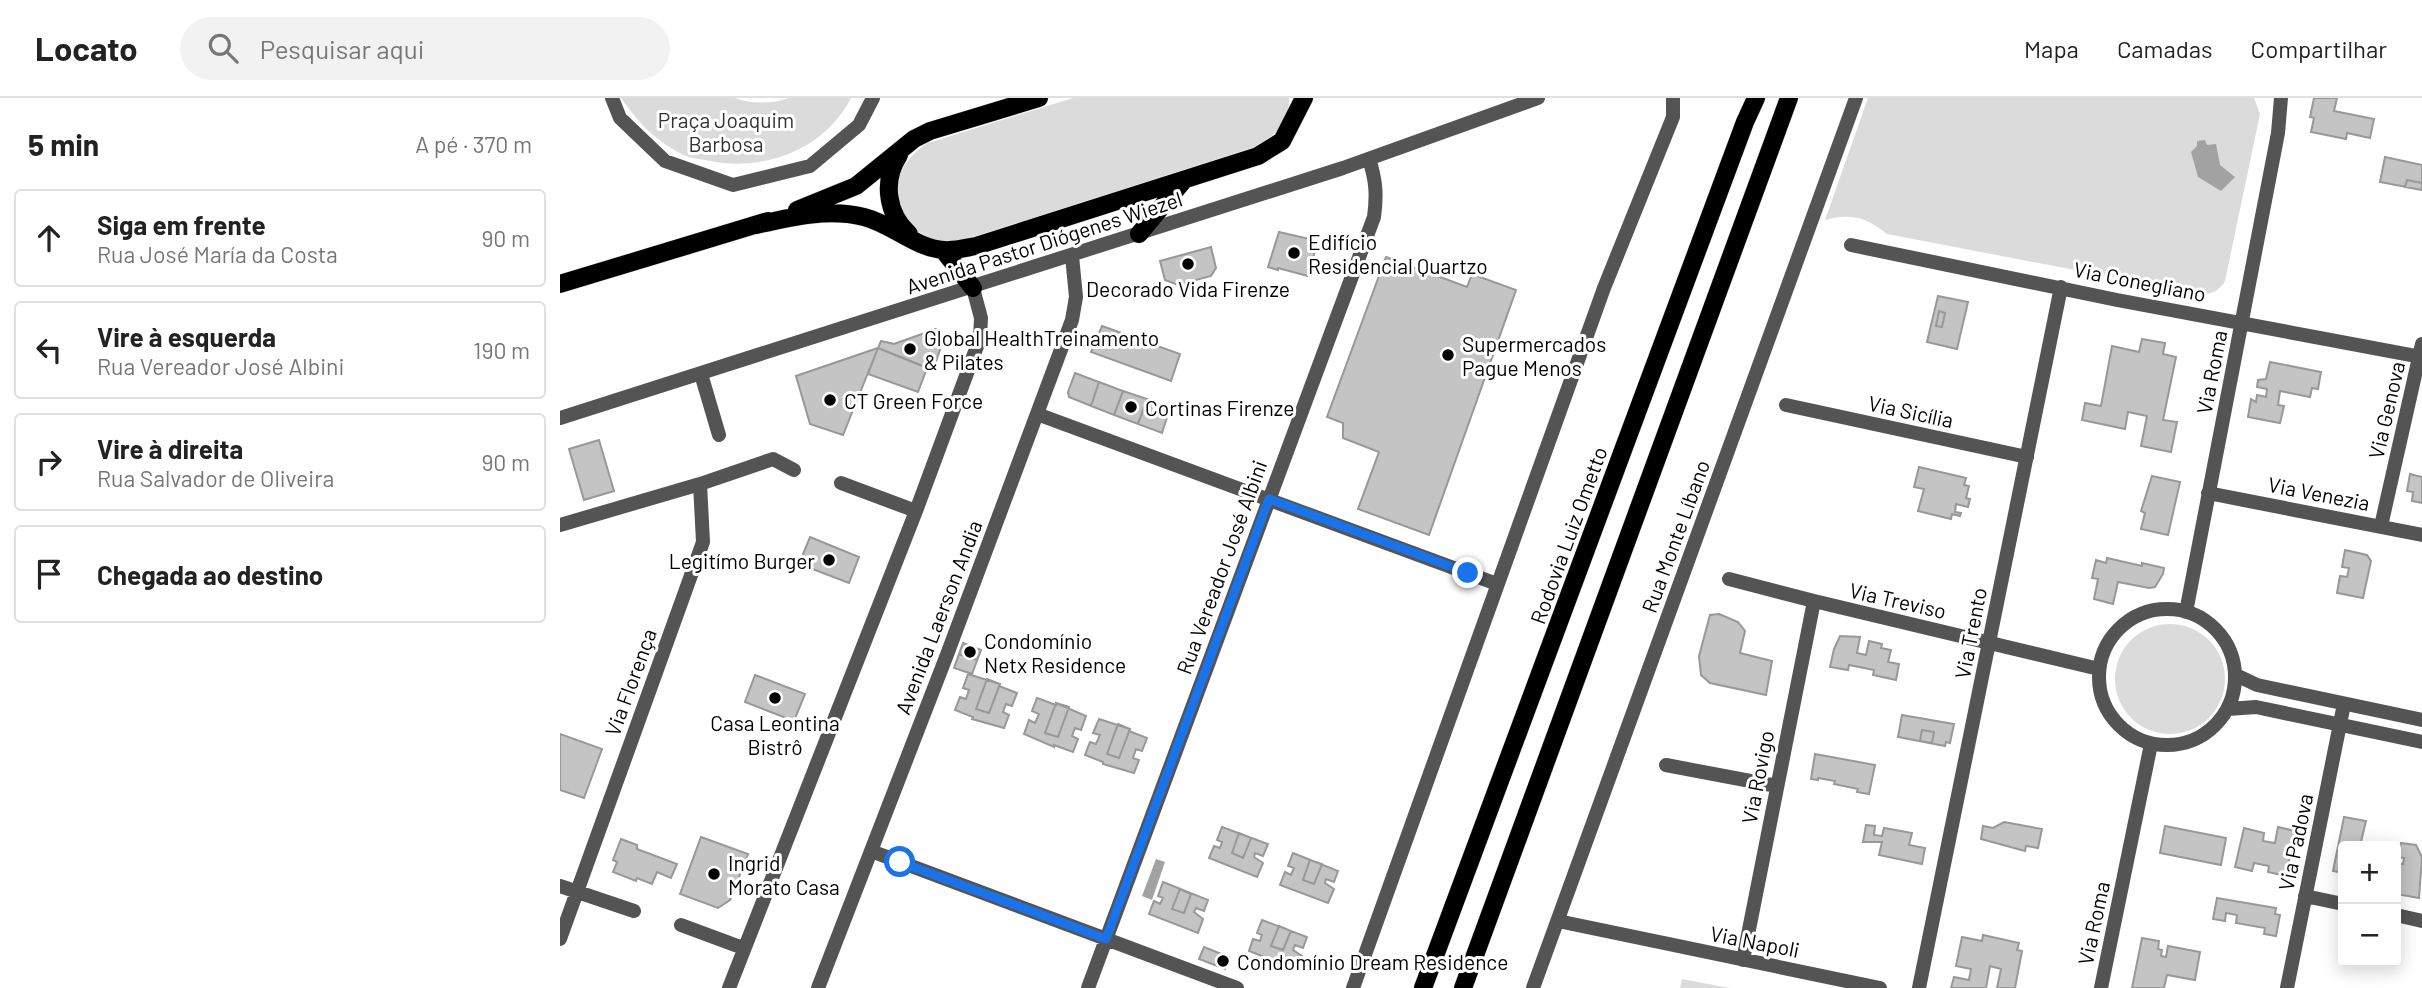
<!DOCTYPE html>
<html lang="pt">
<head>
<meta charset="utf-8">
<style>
  :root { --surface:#fff; --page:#f2f2f2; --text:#222; --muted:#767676; --line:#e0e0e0 }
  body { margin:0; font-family:Barlow,sans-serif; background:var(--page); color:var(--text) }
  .controls { position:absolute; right:21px; bottom:21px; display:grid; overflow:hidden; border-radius:7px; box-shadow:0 4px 18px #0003 }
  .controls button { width:63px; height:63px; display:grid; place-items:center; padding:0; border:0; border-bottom:2px solid var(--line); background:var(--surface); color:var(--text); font:35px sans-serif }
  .stop { position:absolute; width:21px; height:21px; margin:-16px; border:5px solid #1a73e8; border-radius:50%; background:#fff }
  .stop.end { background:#1a73e8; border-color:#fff; box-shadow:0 2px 7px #0008 }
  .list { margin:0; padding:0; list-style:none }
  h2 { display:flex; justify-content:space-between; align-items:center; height:91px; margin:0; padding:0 28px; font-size:30px }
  h2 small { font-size:23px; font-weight:400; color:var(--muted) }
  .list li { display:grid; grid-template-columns:46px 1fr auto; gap:21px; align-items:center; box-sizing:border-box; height:98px; margin:0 14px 14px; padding:0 14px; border:2px solid var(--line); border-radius:7px }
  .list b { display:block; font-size:26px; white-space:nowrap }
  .list p { margin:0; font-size:23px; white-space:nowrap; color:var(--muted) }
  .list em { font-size:23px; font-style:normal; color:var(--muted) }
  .icon { flex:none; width:38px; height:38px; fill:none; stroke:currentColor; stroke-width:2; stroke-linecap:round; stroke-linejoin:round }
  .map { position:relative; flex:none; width:1862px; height:890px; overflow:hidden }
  header { display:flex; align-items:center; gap:42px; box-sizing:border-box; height:98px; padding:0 35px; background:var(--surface); border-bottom:2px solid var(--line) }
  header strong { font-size:33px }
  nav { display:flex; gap:38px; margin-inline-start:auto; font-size:24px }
  .search { width:490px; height:63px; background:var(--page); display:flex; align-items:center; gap:18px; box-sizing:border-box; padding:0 24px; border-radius:38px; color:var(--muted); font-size:26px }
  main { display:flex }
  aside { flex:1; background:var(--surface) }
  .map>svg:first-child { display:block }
  .green { fill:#dbdbdb }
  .water { fill:#a2a2a2 }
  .building { fill:#c4c4c4; stroke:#989898; stroke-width:2 }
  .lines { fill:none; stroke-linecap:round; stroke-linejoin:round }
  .primary-casing { stroke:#dbdbdb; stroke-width:19 }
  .minor { stroke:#545454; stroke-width:14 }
  .primary { stroke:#000; stroke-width:18 }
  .route { stroke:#1a73e8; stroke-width:9 }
  .poi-dot { fill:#000; stroke:#fff; stroke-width:2.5 }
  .labels { text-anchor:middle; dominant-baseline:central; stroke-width:6; stroke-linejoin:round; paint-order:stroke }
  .park-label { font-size:21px; fill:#323232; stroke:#fff }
  .poi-label { font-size:21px; fill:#000; stroke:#fff; text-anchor:start }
  .street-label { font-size:21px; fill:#000; stroke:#fff }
</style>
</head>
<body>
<header>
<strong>Locato</strong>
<div class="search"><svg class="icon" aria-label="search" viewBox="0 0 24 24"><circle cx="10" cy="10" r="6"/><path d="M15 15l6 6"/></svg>Pesquisar aqui</div>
<nav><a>Mapa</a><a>Camadas</a><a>Compartilhar</a></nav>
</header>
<main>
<aside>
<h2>5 min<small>A pé · 370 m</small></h2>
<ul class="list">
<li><svg class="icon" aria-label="ahead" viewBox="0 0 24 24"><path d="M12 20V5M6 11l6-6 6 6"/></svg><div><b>Siga em frente</b><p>Rua José María da Costa</p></div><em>90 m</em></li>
<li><svg class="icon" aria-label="left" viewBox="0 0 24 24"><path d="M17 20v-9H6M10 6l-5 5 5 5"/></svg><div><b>Vire à esquerda</b><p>Rua Vereador José Albini</p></div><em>190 m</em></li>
<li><svg class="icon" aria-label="right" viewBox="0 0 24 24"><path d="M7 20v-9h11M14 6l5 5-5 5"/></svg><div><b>Vire à direita</b><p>Rua Salvador de Oliveira</p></div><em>90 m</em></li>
<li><svg class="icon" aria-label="arrive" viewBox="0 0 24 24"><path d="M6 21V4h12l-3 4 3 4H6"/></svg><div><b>Chegada ao destino</b></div></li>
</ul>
</aside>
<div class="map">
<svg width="1862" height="890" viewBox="0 0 1862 890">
  <rect width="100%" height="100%" fill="#fff"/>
  <!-- green -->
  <path class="green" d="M61,0H175C191,6 213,6 229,0H291C264,53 201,75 145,62C138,61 130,60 124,57C96,44 78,24 61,0Z
    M513,0H729C730,22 717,35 701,47L394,145C332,141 315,78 368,45Z
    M1308,0H1694L1700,16L1665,183C1659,193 1651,197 1640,196L1327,136C1307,119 1290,115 1265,122Z
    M1555 581a55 55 0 1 1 110 0a55 55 0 1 1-110 0Z
    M1122,881L1169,890H1120Z"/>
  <!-- water -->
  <path class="water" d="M1645,42L1647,47L1656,46L1660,67L1675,79L1661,93L1638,79L1631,54L1637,48V43Z
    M596,761L605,764L592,802L582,798Z"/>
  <!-- building -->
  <path class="building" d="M1754,0H1777L1774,13L1814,21L1810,40L1787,35L1786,41L1751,34L1754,20L1750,19Z
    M1825,59L1862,67V92L1820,84Z
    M1847,82L1862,85V92L1845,89Z
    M719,134L758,143L748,178L718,170V172L708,169Z
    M651,149L656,170L651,178L618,187L605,182L600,163Z
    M826,159L907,189L912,176L956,192L869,437L798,411L819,354L783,340V325L767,319Z
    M1378,198L1408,204L1397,251L1367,244Z
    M1379,213L1385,215L1382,229L1376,228Z
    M542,228L620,256L611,283L531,254Z
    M376,231L384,240L373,272L318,250L321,243L334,246Z
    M1582,241L1605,245L1603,256L1616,259L1603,322L1617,324L1611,354L1581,348L1587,318L1568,314L1565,331L1522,322L1525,305L1541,308L1552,248L1579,254Z
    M318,250L283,337L250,326L236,278Z
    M318,250L367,270L358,294L308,276Z
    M1710,264L1761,274L1758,291L1752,290L1750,299L1720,293L1718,307L1724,308L1720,325L1688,319L1691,301L1696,304L1697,297L1706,299L1707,291L1697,289L1698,282L1706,281Z
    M515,275L539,284L531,308L509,299L508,294Z
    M539,284L563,293L554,317L531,308Z
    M563,293L587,301L578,326L554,317Z
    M587,301L610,310L602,335L578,326Z
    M39,342L54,393L24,402L9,351Z
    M1359,369L1406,380L1404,387L1409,388L1406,400L1410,401L1408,409L1396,406L1395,414L1401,415L1400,418L1392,416L1391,421L1358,413L1364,391L1354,389Z
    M1850,376L1862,379V405L1852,403L1853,394L1847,393Z
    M1592,378L1620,384L1608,437L1581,431L1585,415L1581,413Z
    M250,439L299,459L289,485L239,466Z
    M1785,452L1807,457L1811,463L1803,500L1777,495L1780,478L1787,479L1789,470L1782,469Z
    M1547,460L1582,468V465L1604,470L1603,476L1595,489L1589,490L1558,484L1553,506L1534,501L1538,481L1532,480L1536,462L1546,465Z
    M1159,516L1178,524L1185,533L1180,555L1212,563L1206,597L1150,585L1141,577L1139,558L1150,517Z
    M1280,538L1300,539L1297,555L1306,557L1309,543L1322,546L1321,550L1331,552L1328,564L1339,566L1336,582L1313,577L1314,572L1289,567L1288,572L1270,569L1274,551Z
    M403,545L421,552L417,562L399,556Z
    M403,545L421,552L412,576L394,570Z
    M408,576L440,586L439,588L457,595L452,608L446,606L443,614L449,617L444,630L412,621L413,619L395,612L400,599L406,601L409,592L403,590Z
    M195,577L245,596L234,623L185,604Z
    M427,581L440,586L429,615L416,611Z
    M477,600L496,607V605L526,618L521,632L515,630L512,638L518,641L513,654L494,647V649L464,636L469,622L475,625L479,616L472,613Z
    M496,605L509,609L498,639L485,635Z
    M1342,617L1394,626L1390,645L1386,644L1385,648L1338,639Z
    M539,621L570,631L569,633L587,640L582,653L576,651L573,660L579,662L574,675L543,666V664L525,657L530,644L536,646L540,637L533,635Z
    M558,626L570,631L559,660L547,656Z
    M1362,632L1374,634L1372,645L1360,643Z
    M0,636L42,651L24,700L0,692Z
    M1255,656L1315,667L1309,696L1297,694L1298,691L1274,686L1275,683L1258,680V682L1251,681Z
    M1784,719L1806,723L1800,748H1783V775L1773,773Z
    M1444,724L1482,731L1478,750L1466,748L1465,753L1421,741L1423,728L1433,730Z
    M1306,727L1315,728L1314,737L1322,738L1324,730L1352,735L1349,747L1365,750L1362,766L1319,757L1322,744H1303Z
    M1605,728L1666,740L1661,767L1600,755Z
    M662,729L708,746L703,758L695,755L694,759L703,765L697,779L649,760L654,748L660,750L662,744L657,742Z
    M1718,729L1735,733L1726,778L1708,774L1709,768L1694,765L1692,773L1675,769L1684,730L1704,735L1703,743L1715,745Z
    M679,735L691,740L683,760L672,755Z
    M141,739L188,756L170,802L158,810L120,796Z
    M61,741L77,747V751L117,766L111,780L97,774L92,786L77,780L76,783L53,774L57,764L53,762Z
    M1841,745L1856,747L1862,759L1859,800L1836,796V765L1843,766L1844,760L1838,759Z
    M733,755L778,773L774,784L766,781L765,785L774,791L768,805L720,787L725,774L731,777L734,770L728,768Z
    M750,762L762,766L754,786L743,782Z
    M603,784L648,802L644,813L636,810L634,814L643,821L638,835L589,816L594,803L600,806L603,800L598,798Z
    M620,791L631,796L624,815L612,811Z
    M1657,800L1716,810L1715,816L1720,817L1716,838L1704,836L1705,830L1676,825L1677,817L1666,815L1665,823L1653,821Z
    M702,822L747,839L743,850L735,847L733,852L742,858L737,872L689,853L693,841L700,843L702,837L697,835Z
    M719,828L731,833L723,852L711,848Z
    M1423,837L1459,845L1457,852L1462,853L1455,890H1437L1441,871L1430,868L1426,890H1391L1394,879L1409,882L1411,871L1396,868L1402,839L1422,843Z
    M1582,840L1599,843L1598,851L1602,852L1601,858L1606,859L1608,848L1640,854L1635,882L1607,877L1604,890H1572Z
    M644,849L669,859L665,871L639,861Z
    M661,856L669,859L665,871L656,867Z"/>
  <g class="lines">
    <defs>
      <path id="primary" d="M339,57C322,83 327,116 349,136
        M237,112L296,88L354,41L370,33L479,0
        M196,127C231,119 268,110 304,119C332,126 355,150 384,152C395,153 405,150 416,148L698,58L722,43L744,0
        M579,136L624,82
        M383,152L413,190
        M0,186L208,123
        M863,890L1185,24L1196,0
        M903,890L1229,0"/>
    </defs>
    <!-- primary casing -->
    <use href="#primary" class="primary-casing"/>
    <!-- minor -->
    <path class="minor" d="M52,0L60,20L105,63L173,87L250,68L299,27L313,0
      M1291,147L1557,202L1862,259
      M141,276L159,337
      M1226,307L1467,359
      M477,316L937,486
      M0,320L783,70L978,0
      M281,385L356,413
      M1648,395L1862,437
      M0,427L140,386L213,361L234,372
      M1821,428L1862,246
      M1169,481L1254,503L1539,571
      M1539 579a68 68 0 1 1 136 0a68 68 0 1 1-136 0Z
      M1626,514L1718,35L1721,0
      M1676,577L1697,587L1862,622
      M1668,611L1696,609L1862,644
      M1106,667L1217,688
      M311,753L677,890
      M0,788L74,813
      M1745,798L1783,806
      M1836,817L1862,823
      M998,823L1320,890
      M121,827L183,850
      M0,841L143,444L140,386
      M1183,862L1254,503
      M169,890L356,413L420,240L421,220L413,190
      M258,890L388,554L512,222L516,199L512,158
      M528,890L814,119C817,97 816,82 809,61
      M793,890L1044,190L1113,19V0
      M973,890L1296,0
      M1359,890L1501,189
      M1541,890L1591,646
      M1727,890L1784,606"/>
    <!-- primary -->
    <use href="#primary" class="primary"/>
  </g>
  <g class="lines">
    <!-- route -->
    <path class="route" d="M340,764L546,841L709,401L908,475"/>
  </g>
  <!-- markers -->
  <g class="poi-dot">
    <circle cx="734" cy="155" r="7"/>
    <circle cx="628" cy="166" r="7"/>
    <circle cx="350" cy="251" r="7"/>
    <circle cx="888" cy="257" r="7"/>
    <circle cx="270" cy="302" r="7"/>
    <circle cx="571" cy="309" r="7"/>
    <circle cx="269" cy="462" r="7"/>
    <circle cx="410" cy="554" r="7"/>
    <circle cx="215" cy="600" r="7"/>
    <circle cx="154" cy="776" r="7"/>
    <circle cx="663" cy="863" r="7"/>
  </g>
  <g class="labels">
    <!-- park labels -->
    <g class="park-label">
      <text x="166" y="21">Praça Joaquim<tspan x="166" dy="24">Barbosa</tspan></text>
    </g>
    <!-- poi labels -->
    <g class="poi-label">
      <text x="748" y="143">Edifício<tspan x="748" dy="24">Residencial Quartzo</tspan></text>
      <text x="628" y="190" text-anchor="middle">Decorado Vida Firenze</text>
      <text x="364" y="239">Global HealthTreinamento<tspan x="364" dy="24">&amp; Pilates</tspan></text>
      <text x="902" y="245">Supermercados<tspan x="902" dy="24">Pague Menos</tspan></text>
      <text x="284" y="302">CT Green Force</text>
      <text x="585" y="309">Cortinas Firenze</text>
      <text x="255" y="462" text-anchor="end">Legitímo Burger</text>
      <text x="424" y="542">Condomínio<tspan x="424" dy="24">Netx Residence</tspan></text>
      <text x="215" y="624" text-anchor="middle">Casa Leontina<tspan x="215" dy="24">Bistrô</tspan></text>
      <text x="168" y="764">Ingrid<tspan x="168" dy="24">Morato Casa</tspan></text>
      <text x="677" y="863">Condomínio Dream Residence</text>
    </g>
    <!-- street labels -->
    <g class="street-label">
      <text transform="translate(484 144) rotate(-18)">Avenida Pastor Diógenes Wiezel</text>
      <text transform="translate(1580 183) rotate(11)">Via Conegliano</text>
      <text transform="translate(1651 274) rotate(-79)">Via Roma</text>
      <text transform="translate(1826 312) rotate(-77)">Via Genova</text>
      <text transform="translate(1351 313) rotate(12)">Via Sicília</text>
      <text transform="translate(1759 395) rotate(11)">Via Venezia</text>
      <text transform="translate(1008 437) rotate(-70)">Rodovia Luiz Ometto</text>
      <text transform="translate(1115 438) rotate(-70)">Rua Monte Líbano</text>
      <text transform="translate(661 469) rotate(-70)">Rua Vereador José Albini</text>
      <text transform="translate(1338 502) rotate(13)">Via Treviso</text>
      <text transform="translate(378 519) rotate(-69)">Avenida Laerson Andia</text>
      <text transform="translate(1410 535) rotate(-79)">Via Trento</text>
      <text transform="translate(70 584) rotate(-70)">Via Florença</text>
      <text transform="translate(1197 679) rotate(-79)">Via Rovigo</text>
      <text transform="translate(1735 744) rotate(-78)">Via Padova</text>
      <text transform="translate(1533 825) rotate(-78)">Via Roma</text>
      <text transform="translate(1195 843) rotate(11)">Via Napoli</text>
    </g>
  </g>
</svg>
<div class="controls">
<button>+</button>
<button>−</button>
</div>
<div class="stop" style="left:340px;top:764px"></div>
<div class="stop end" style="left:908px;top:475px"></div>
</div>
</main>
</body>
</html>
